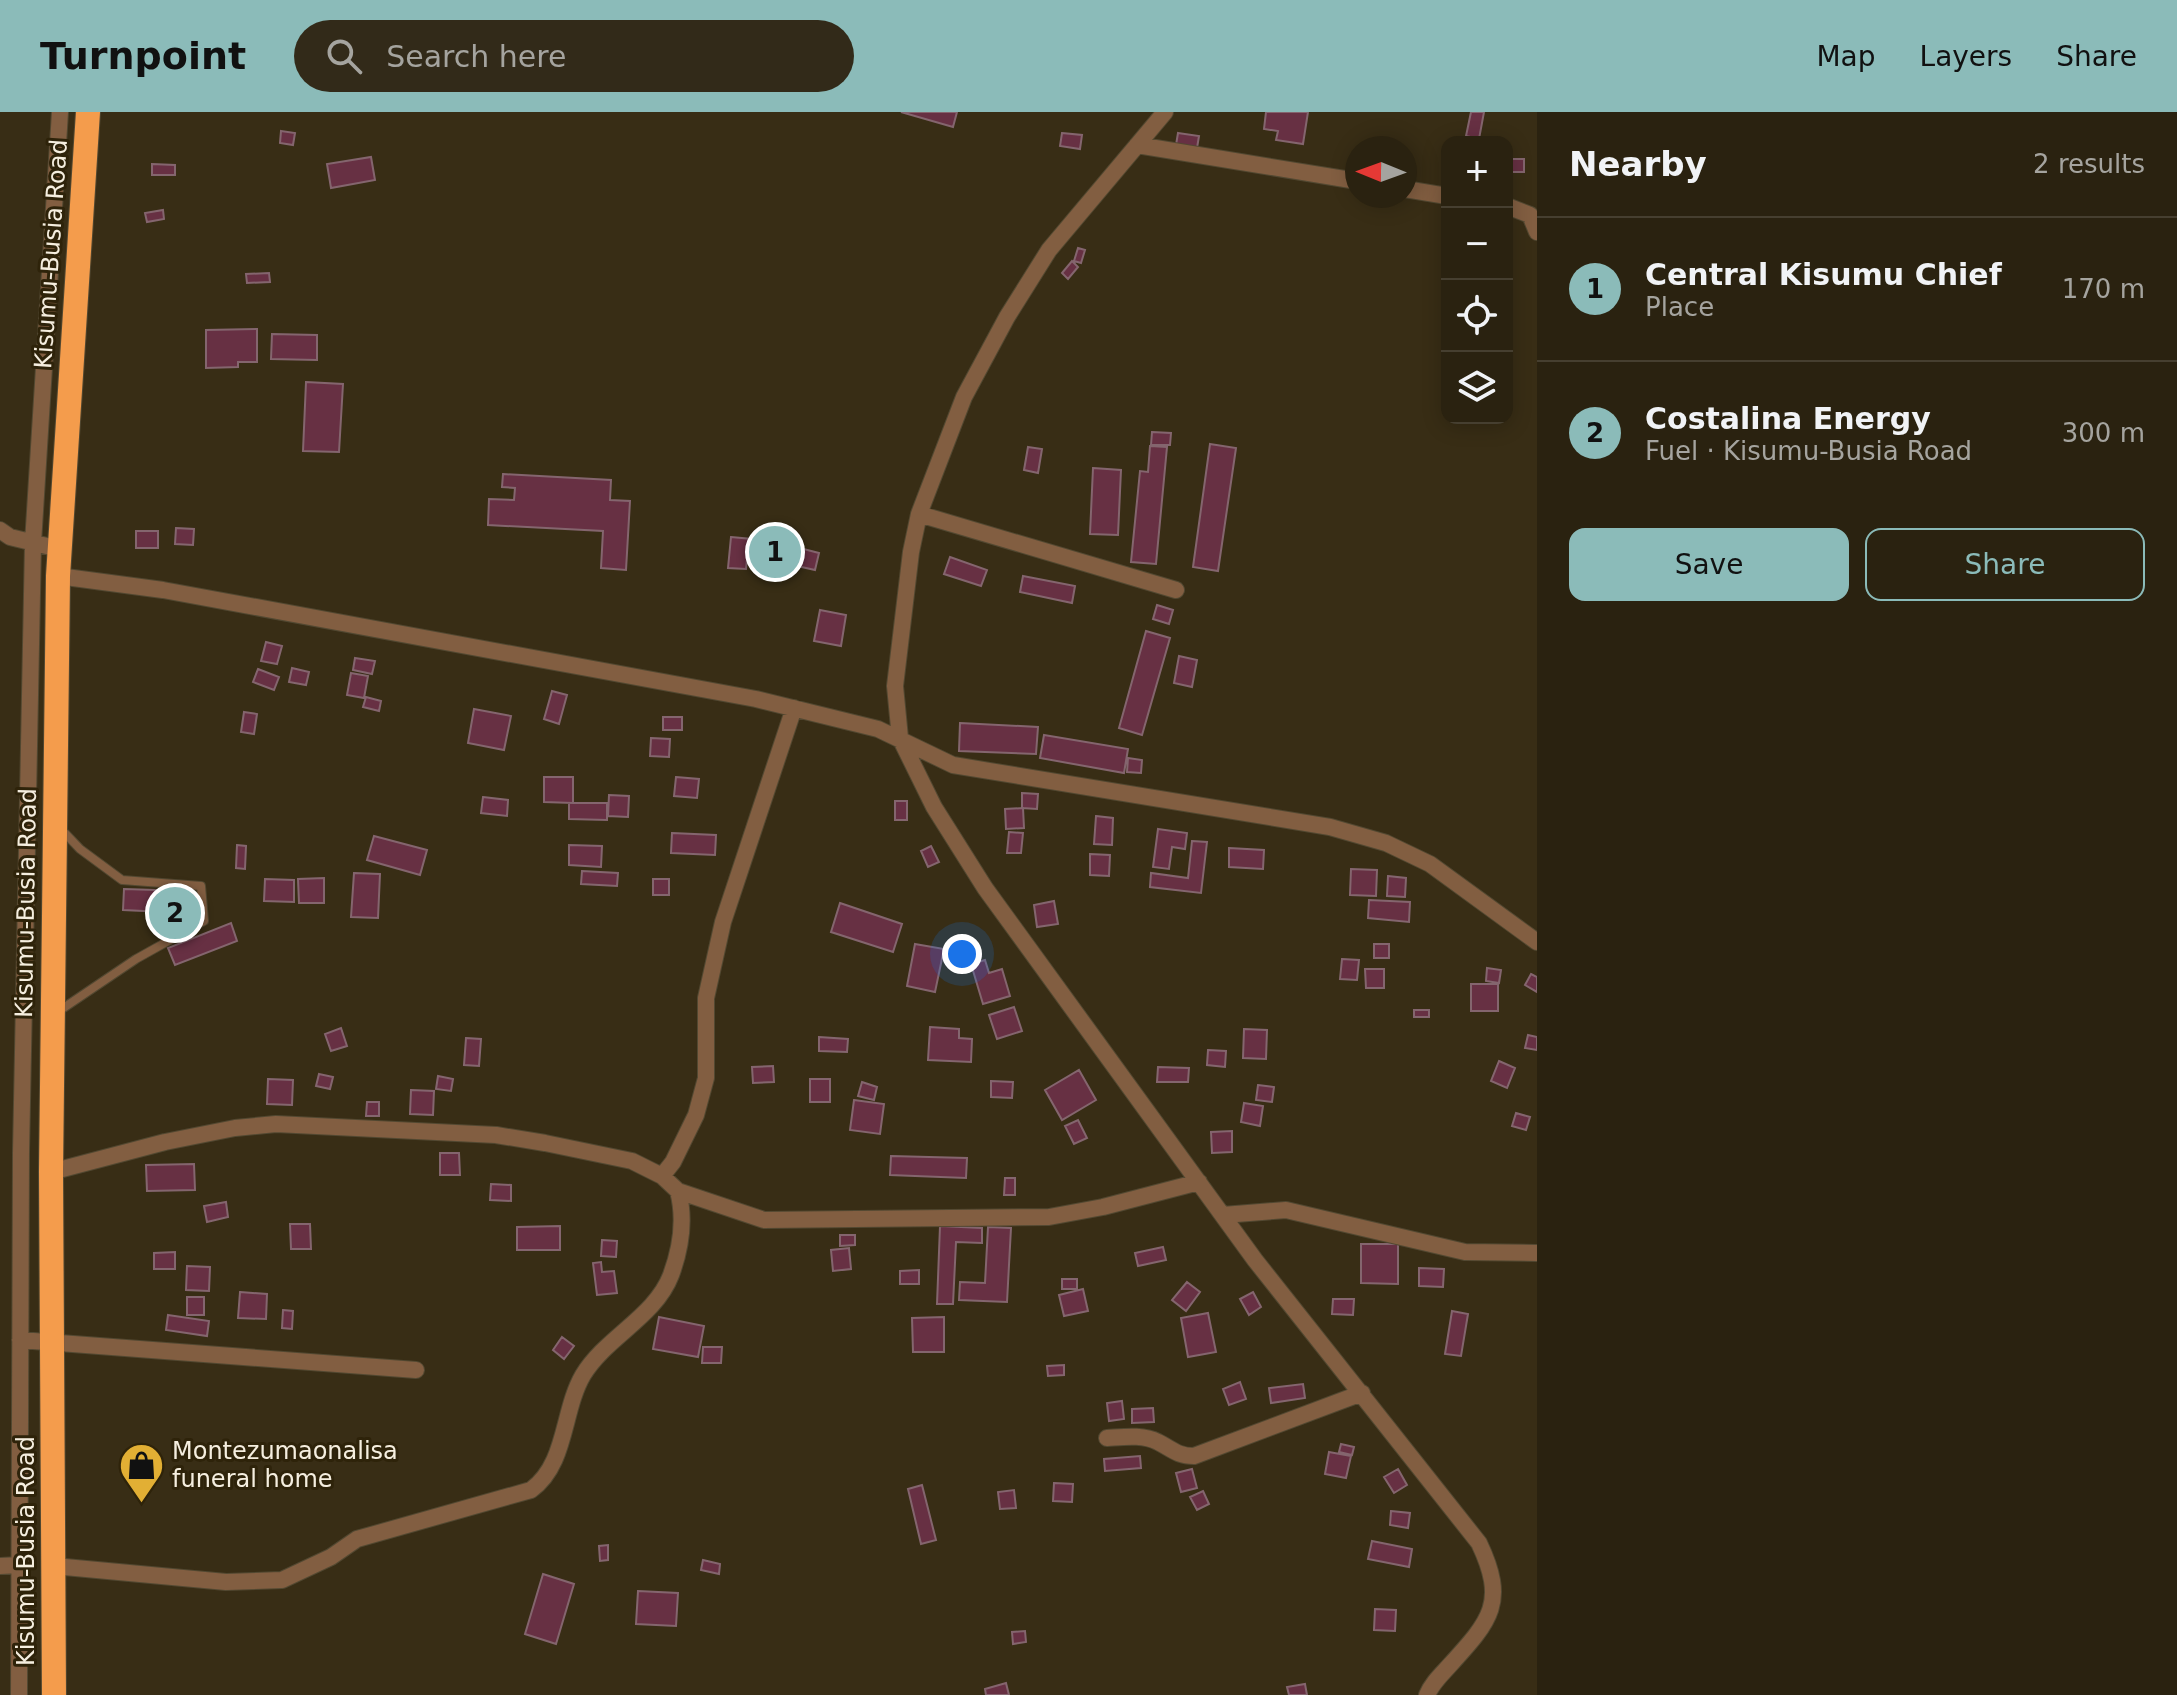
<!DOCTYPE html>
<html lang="en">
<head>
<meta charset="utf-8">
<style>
  :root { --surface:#2a2210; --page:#322a19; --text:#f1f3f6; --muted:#a5a49f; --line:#463f30; --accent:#8bbbb9 }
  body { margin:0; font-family:"DejaVu Sans",sans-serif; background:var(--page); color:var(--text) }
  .controls { position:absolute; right:24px; top:24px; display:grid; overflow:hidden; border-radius:16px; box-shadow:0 4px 20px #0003 }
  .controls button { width:72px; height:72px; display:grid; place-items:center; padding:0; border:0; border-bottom:2px solid var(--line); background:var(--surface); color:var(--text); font:40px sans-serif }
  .compass { position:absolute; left:1345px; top:24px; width:72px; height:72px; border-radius:50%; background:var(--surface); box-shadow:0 4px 20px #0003; rotate:271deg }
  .you { position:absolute; left:962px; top:842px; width:28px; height:28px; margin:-20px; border:6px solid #fff; border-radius:50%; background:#1a73e8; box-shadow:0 0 0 12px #1a73e833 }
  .badge { display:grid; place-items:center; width:52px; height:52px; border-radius:50%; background:var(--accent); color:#111; font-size:26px; font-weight:700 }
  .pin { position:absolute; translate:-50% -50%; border:4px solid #fff; box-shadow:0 2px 8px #0006 }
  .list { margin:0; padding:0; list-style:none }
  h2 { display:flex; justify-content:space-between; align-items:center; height:104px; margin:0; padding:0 32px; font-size:34px }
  h2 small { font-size:26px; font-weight:400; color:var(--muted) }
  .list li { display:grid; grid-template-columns:52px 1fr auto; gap:24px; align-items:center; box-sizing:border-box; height:144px; padding:0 32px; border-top:2px solid var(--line) }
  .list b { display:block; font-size:30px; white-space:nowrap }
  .list p { margin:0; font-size:26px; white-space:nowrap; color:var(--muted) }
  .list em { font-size:26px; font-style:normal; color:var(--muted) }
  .actions { display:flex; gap:16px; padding:24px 32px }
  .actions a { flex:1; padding:18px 0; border:2px solid var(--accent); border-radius:16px; text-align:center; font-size:28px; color:var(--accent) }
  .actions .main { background:var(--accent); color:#111 }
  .icon { flex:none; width:44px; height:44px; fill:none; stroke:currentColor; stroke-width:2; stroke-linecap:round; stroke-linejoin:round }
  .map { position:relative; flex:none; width:1537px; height:1583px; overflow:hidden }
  header { display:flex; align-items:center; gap:48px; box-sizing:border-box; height:112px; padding:0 40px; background:var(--accent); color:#111 }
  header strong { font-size:38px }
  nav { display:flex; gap:44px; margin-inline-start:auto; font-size:28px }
  .search { width:560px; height:72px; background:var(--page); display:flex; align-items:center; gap:20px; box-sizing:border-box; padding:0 28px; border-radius:44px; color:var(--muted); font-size:30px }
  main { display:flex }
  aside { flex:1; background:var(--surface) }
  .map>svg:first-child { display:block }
  .building { fill:#673043; stroke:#84656e; stroke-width:2 }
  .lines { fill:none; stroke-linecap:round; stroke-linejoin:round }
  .lane-casing { stroke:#524831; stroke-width:10 }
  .street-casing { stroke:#524831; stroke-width:18 }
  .highway-casing { stroke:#524831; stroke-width:26 }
  .lane { stroke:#825e41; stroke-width:8 }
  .street { stroke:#825e41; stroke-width:16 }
  .highway { stroke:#f49c4c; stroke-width:24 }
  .labels { text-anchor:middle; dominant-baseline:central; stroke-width:6; stroke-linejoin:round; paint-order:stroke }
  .street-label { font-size:24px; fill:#f5eedf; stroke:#2e230a }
  .poi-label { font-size:24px; fill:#f5eedf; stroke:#2e230a; text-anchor:start }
</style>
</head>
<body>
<header>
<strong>Turnpoint</strong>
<div class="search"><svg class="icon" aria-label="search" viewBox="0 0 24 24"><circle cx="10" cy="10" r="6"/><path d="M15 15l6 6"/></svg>Search here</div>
<nav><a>Map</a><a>Layers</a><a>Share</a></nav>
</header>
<main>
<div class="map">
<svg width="1537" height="1583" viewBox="0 0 1537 1583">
  <rect width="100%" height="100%" fill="#382d15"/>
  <!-- building -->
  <path class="building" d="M901,0H957L953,15Z
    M1266,0H1308L1303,32L1276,28L1278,19L1264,17Z
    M1471,0H1484L1479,27L1466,24Z
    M281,19L295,21L293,33L280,31Z
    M1062,21L1082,23L1080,37L1060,34Z
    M1178,21L1199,24L1197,36L1176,33Z
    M371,45L375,68L331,76L327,52Z
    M1507,47H1524V60H1507Z
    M152,52L175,53V63H152Z
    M163,98L164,107L147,110L145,101Z
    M1078,136L1085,138L1081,151L1074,149Z
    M1072,149L1078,155L1068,167L1062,161Z
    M269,161L270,170L247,171L246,162Z
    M257,217V250H238V255L206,256V218Z
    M272,222L317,223V248L271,247Z
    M306,270L343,272L339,340L303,339Z
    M1152,320L1171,321L1170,333H1151Z
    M1210,332L1236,336L1218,459L1193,455Z
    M1150,334L1167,335L1156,452L1131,450L1140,359L1148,360Z
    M1028,335L1042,337L1038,361L1024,358Z
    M1093,356L1121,358L1118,423L1090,422Z
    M503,362L611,368L610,388L630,389L626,458L601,456L603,419L488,413L489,387L514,388L515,376L502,375Z
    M176,416L194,417L193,433L175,432Z
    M136,419H158V436H136Z
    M731,425L763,428L761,448L747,447L746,457L728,456Z
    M764,431L787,432L786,449L764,448Z
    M792,434L819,441L815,458L788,452Z
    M950,445L987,458L981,474L944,462Z
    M1023,464L1075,474L1072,491L1020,480Z
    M1157,493L1173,498L1169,512L1153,507Z
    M820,498L846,503L841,534L814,529Z
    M1146,519L1170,526L1142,623L1119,616Z
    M266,530L282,534L277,552L261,549Z
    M1179,544L1197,548L1192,575L1174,571Z
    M355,546L375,549L372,562L353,558Z
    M292,556L309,560L306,573L289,570Z
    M258,557L279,565L274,578L253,570Z
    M351,561L368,564L364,586L347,583Z
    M552,579L567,583L559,612L544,607Z
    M366,585L381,589L379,599L363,595Z
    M474,597L511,604L504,638L468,631Z
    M244,600L257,602L254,622L241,620Z
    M663,605H682V618H663Z
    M960,611L1038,615L1036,642L959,639Z
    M1044,623L1128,637L1124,661L1040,646Z
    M651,626L670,627L669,645L650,644Z
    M1128,646L1142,648L1141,661L1127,660Z
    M544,665H573V691L544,690Z
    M676,665L699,667L697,686L674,684Z
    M1022,681L1038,682L1037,697L1022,696Z
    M609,683L629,684L628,705L608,704Z
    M483,685L508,688L507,704L481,701Z
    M895,689H907V708H895Z
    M569,691H607V708L569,707Z
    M1023,696L1024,716L1006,717L1005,697Z
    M1096,704L1113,706L1112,733L1094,732Z
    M1158,717L1187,721L1185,737L1172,735L1169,757L1153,755Z
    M1009,720L1023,721L1021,741H1007Z
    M672,721L716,723L715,743L671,741Z
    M374,724L427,738L420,763L367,748Z
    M1192,729L1207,730L1201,781L1150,775L1151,761L1188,766Z
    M237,733L246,734L245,757L236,756Z
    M569,733L602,734L601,755L569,753Z
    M931,734L939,750L928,755L921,739Z
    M1229,736L1264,738L1263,757L1229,755Z
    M1090,742L1110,743L1109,764L1090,763Z
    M1351,757L1377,758L1376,784L1350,783Z
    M582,759L618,761L617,774L581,772Z
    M354,761L380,762L378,806L351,805Z
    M1388,764L1406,766L1405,785L1387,784Z
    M324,766V791H299L298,767Z
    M265,767L294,768V790L264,789Z
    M653,767H669V783H653Z
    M124,777L187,779L186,801L123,798Z
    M1369,788L1410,790L1409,810L1368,806Z
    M1054,789L1058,812L1037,815L1034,793Z
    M840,791L902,812L893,840L831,820Z
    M231,811L237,829L175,853L168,836Z
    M968,824L981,844L968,853L954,833Z
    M915,832L944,837L935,880L907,874Z
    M1374,832H1389V846H1374Z
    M1342,847L1359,848L1357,868L1340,867Z
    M985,848L989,861L1002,857L1010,884L983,892L971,852Z
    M1487,856L1501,858L1499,871L1486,869Z
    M1365,857H1384V876H1366Z
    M1531,862L1537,865V880L1525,873Z
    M1471,872H1498V899H1471Z
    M1014,895L1022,919L997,927L989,903Z
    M1414,898H1429V905H1414Z
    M930,915L959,917V926L972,927L971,950L928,948Z
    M341,916L347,934L331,939L325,922Z
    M1244,917L1267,918L1266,947L1243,946Z
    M1528,923L1537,925V938L1525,936Z
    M819,925L848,927L847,940L819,939Z
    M466,926L481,927L479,954L464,953Z
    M1208,938L1226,939L1225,955L1207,953Z
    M1499,949L1515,956L1507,976L1491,969Z
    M773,954L774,970L753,971L752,955Z
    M1158,955L1189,956L1188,970H1157Z
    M1079,958L1096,988L1062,1008L1045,978Z
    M319,962L333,965L330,977L316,974Z
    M438,964L453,967L451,979L436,977Z
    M268,967L293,968L292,993L267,992Z
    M810,967H830V990H810Z
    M991,969L1013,970L1012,986L991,985Z
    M862,970L877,975L874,988L858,984Z
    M1258,973L1274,975L1272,990L1256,988Z
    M411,978L434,979L433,1003L410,1002Z
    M854,988L884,992L880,1022L850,1018Z
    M367,990H379V1004H366Z
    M1244,991L1263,994L1260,1014L1241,1010Z
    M1516,1001L1530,1005L1526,1018L1512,1014Z
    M1078,1008L1087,1026L1074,1032L1065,1014Z
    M1232,1019V1040L1212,1041L1211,1020Z
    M440,1041H459L460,1063H440Z
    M891,1044L967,1046L966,1066L890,1063Z
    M194,1052L195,1078L147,1079L146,1053Z
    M1005,1066H1015V1083H1004Z
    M491,1072L511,1073V1089L490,1088Z
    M226,1090L228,1105L207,1110L204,1094Z
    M290,1112H310L311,1137H291Z
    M560,1114V1138H517V1115Z
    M940,1114L982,1116V1131L956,1130L953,1192H937Z
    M988,1115L1011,1116L1007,1190L959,1188L960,1170L985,1171Z
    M840,1123H855V1133L840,1134Z
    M602,1128L617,1129L616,1145L601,1144Z
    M1361,1132H1398V1172L1361,1171Z
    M1163,1135L1166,1148L1138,1154L1135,1141Z
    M849,1136L851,1157L833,1159L831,1138Z
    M175,1140V1157H154V1141Z
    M601,1150L602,1160L614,1159L617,1181L597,1183L593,1151Z
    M187,1154L210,1155L209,1179L186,1178Z
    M1419,1156L1444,1157L1443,1175L1419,1174Z
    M919,1158V1172H900V1159Z
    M1062,1167H1077V1177H1062Z
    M1187,1170L1200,1180L1186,1199L1172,1188Z
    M1083,1177L1088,1199L1064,1204L1059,1183Z
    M240,1180L267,1182L266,1207L238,1206Z
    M1253,1180L1261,1195L1249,1203L1240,1187Z
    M187,1185H204V1203H187Z
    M1333,1187H1354L1353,1203L1332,1202Z
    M283,1198L293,1199L292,1217L282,1216Z
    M1452,1199L1468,1202L1461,1244L1445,1242Z
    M1208,1201L1216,1240L1188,1245L1181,1206Z
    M168,1203L209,1209L207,1224L166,1218Z
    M659,1205L704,1214L698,1245L653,1237Z
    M944,1205V1240H913L912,1206Z
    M562,1225L574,1234L564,1247L553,1238Z
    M703,1235H722L721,1251H702Z
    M1064,1253V1263L1048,1264L1047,1254Z
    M1240,1270L1246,1287L1229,1293L1223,1277Z
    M1303,1272L1305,1286L1271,1291L1269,1276Z
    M1122,1289L1124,1307L1109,1309L1107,1291Z
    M1153,1296L1154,1310L1132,1311V1297Z
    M1341,1332L1354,1335L1352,1343L1339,1340Z
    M1329,1340L1351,1344L1346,1366L1325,1362Z
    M1140,1344L1141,1356L1105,1359L1104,1347Z
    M1192,1357L1197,1376L1181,1380L1176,1361Z
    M1398,1357L1407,1373L1394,1381L1384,1365Z
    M1054,1371L1073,1372L1072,1390L1053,1389Z
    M922,1373L936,1428L921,1432L908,1377Z
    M1014,1378L1016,1396L1000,1397L998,1380Z
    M1203,1379L1209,1392L1197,1398L1190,1385Z
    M1391,1399L1410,1401L1408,1416L1390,1413Z
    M1372,1429L1412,1437L1409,1455L1368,1447Z
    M608,1433V1448L600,1449L599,1434Z
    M703,1448L720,1452L719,1462L701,1458Z
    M543,1462L574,1472L556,1532L525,1522Z
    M638,1479L678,1481L676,1514L636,1512Z
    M1375,1497L1396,1498L1395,1519L1374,1518Z
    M1025,1519L1026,1530L1013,1532L1012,1520Z
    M1006,1571L1009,1583H986L985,1577Z
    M1305,1572L1307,1583H1289L1287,1575Z"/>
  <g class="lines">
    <defs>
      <path id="lane" d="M56,901L136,847L204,809L201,774L122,768L80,737L60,716"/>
      <path id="street" d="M1165,0L1049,138L1007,205L964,285L919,402L911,440L895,574L900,626L934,695L985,776L1255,1148L1479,1431C1507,1490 1491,1508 1450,1553C1441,1563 1432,1571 1427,1583
        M1137,33L1357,69
        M1405,77L1447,84
        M1507,94L1530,103L1537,120
        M919,402L1176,478
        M0,418L10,425L59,437
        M58,464L163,478L756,587L878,617L953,653L1330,715L1386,731L1430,752L1537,830
        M51,1060L165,1030L235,1016L276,1012L496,1023L545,1031L632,1049L662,1064L678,1079L764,1108L1049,1105L1103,1095L1199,1070
        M662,1064L673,1050L696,1003L706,966V886L723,810L794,596
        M1223,1103L1286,1098L1465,1140L1537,1141
        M20,1228L416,1258
        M1107,1326C1123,1325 1143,1322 1158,1330C1172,1337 1177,1344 1194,1344L1362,1281
        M0,1454L20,1453
        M54,1454L226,1470L282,1468L331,1445L357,1427L531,1378C567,1352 562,1299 583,1263C606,1225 655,1205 671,1163C681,1136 685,1106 678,1079
        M19,1583L21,1041L33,431L60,0"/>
      <path id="highway" d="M54,1583L51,1060L58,464L88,0"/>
    </defs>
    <!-- lane casing -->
    <use href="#lane" class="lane-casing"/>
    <!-- street casing -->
    <use href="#street" class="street-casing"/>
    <!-- highway casing -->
    <use href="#highway" class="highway-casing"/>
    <!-- lane -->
    <use href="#lane" class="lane"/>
    <!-- street -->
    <use href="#street" class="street"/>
    <!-- highway -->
    <use href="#highway" class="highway"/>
  </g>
  <!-- icons -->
  <defs>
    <symbol id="shop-pin" viewBox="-11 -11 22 30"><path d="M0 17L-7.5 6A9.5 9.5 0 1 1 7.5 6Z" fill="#e2af34" stroke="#2e230a"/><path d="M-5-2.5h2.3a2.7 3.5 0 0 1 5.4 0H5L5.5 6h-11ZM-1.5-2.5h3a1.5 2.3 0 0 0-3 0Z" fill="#111"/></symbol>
  </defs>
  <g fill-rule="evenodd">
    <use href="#shop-pin" x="116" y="1328" width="51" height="69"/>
  </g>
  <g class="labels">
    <!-- street labels -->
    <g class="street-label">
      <text transform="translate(51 142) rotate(-86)">Kisumu-Busia Road</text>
      <text transform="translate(26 791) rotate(-89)">Kisumu-Busia Road</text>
      <text transform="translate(26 1439) rotate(-90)">Kisumu-Busia Road</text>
    </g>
    <!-- poi labels -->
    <g class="poi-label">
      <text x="172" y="1339">Montezumaonalisa<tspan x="172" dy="28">funeral home</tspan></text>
    </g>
  </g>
</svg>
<div class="controls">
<button>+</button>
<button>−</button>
<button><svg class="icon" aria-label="locate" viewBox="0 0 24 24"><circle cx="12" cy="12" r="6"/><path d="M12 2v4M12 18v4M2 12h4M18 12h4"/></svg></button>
<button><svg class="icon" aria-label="layers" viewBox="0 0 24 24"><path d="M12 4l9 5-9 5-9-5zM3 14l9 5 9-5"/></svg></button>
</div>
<svg class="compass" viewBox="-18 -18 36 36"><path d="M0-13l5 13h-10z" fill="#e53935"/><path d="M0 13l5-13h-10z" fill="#a5a49f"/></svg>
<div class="you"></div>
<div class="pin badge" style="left:775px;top:440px">1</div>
<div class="pin badge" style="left:175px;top:801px">2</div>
</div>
<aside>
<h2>Nearby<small>2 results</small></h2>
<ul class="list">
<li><span class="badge">1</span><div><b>Central Kisumu Chief</b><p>Place</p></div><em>170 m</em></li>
<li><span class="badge">2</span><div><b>Costalina Energy</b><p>Fuel · Kisumu-Busia Road</p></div><em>300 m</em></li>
</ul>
<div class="actions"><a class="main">Save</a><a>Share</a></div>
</aside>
</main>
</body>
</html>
